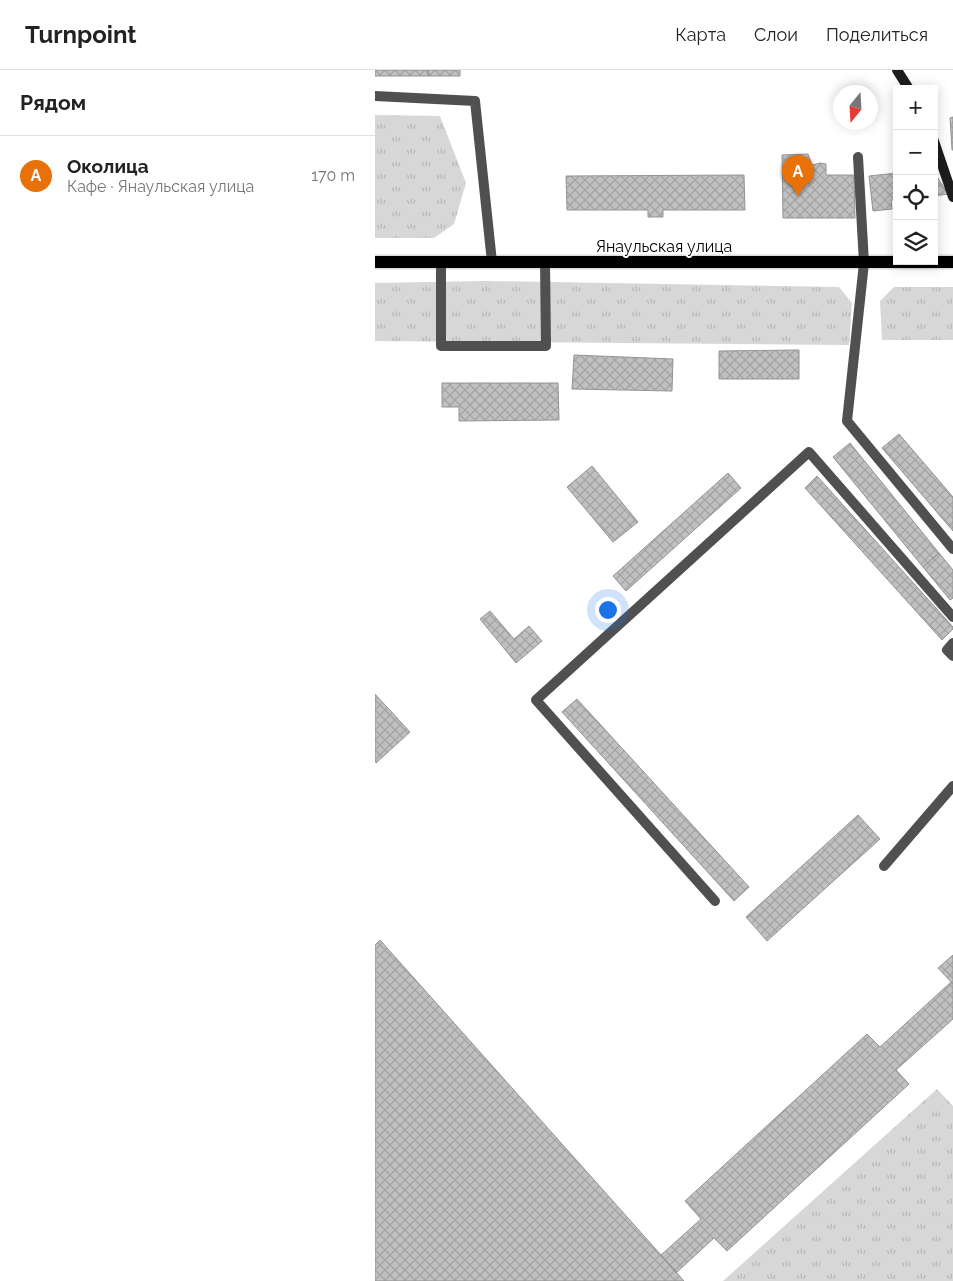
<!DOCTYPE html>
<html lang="ru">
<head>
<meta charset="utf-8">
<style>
  :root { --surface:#fff; --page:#f2f2f2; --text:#222; --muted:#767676; --line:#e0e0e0; --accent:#0b8043 }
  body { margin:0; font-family:Raleway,sans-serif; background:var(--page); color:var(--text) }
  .controls { position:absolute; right:15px; top:15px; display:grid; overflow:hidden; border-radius:0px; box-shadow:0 2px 12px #0003 }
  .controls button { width:45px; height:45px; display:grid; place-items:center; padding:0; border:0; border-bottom:1px solid var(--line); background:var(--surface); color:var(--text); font:25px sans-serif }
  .compass { position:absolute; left:458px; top:15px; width:45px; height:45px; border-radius:50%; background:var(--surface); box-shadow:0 2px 12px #0003; rotate:198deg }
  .you { position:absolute; left:232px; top:539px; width:18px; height:18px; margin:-12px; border:4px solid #fff; border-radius:50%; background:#1a73e8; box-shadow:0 0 0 8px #1a73e833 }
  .badge { display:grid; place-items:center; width:32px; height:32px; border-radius:50%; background:var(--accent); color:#fff; font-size:16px; font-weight:700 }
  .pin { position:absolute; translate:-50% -41px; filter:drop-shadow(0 1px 2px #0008) }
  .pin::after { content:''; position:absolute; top:26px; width:18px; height:15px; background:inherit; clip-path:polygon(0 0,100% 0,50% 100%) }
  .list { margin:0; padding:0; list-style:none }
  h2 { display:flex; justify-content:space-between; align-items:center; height:65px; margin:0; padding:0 20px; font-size:21px }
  h2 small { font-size:16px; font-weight:400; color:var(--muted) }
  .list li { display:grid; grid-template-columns:32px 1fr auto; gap:15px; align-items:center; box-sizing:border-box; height:80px; padding:0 20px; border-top:1px solid var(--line) }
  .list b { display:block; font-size:19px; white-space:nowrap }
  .list p { margin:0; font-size:16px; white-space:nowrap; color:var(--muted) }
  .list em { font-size:16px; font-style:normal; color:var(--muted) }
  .icon { flex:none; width:28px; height:28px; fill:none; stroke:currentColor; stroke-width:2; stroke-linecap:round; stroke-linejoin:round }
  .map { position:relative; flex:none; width:578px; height:1211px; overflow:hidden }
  header { display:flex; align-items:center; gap:30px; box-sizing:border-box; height:70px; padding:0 25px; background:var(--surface); border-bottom:1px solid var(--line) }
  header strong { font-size:24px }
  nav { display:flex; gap:28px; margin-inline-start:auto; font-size:18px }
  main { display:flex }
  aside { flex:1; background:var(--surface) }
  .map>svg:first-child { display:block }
  .grass { fill:url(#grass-tufts) }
  .building { fill:url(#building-cross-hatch); stroke:#949494 }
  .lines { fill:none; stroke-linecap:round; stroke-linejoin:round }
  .primary-casing { stroke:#dbdbdb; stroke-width:15 }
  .lane { stroke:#505050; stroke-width:10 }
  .secondary { stroke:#1d1d1d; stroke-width:10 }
  .primary { stroke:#000; stroke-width:12 }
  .labels { text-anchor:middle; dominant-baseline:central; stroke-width:4; stroke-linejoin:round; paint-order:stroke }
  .street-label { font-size:16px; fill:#000; stroke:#fff }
</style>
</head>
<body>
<header>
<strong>Turnpoint</strong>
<nav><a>Карта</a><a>Слои</a><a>Поделиться</a></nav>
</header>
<main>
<aside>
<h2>Рядом<small></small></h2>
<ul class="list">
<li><span class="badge" style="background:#e8710a">A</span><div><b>Околица</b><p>Кафе · Янаульская улица</p></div><em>170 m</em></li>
</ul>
</aside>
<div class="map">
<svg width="578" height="1211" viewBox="0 0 578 1211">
  <defs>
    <pattern id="grass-tufts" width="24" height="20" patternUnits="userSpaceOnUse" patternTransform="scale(1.25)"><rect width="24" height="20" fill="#d7d7d7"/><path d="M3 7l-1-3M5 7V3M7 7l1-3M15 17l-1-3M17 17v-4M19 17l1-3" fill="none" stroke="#b7b7b7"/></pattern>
    <pattern id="building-cross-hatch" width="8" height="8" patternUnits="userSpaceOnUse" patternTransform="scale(1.25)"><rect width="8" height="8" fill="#c0c0c0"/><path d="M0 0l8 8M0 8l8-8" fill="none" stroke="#a3a3a3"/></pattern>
  </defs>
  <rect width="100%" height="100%" fill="#fff"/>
  <!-- grass -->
  <path class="grass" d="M0,45L65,46L91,113L79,154L59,168H0Z
    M111,211L464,217L477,233L474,275L0,271V213Z
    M519,217H578V270H507L505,231Z
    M562,1019L578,1036V1211H348Z"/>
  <!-- building -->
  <path class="building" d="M0,0H53V6H0Z
    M53,0H85V6H53Z
    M578,47V80H577L575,48Z
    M433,84L437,95L445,93L451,94V105H479L480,148H408L407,85Z
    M559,102L573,124L559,126Z
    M522,103V130H516L517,139L498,141L494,106Z
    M369,105L370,140H288V147H273V140H192L191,106Z
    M424,280V309H344V281Z
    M199,285L298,289L297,321L197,319Z
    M67,313H183L184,350L84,351V337H67Z
    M524,364L578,427V461L507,378Z
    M475,373L564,483L548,497L458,387Z
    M217,396L263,452L238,472L192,417Z
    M353,403L366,418L251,521L238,506Z
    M442,406L578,557V559L567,570L430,418Z
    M564,483L578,500V528L575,530L548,497Z
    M115,541L139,569L154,556L167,571L141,593L105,549Z
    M0,624L35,662L1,693L0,691Z
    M202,629L374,817L359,831L187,642Z
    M483,745L505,769L392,871L371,847Z
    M5,870L286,1185L309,1211H0V875Z
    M578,885V914L563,898Z
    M576,912L578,914V949L521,1000L534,1014L352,1181L339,1168L301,1203L286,1185L326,1149L310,1131L492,964L505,977Z"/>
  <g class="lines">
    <defs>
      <path id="primary" d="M0,192H578"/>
    </defs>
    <!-- primary casing -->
    <use href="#primary" class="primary-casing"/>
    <!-- lane -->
    <path class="lane" d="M0,26L100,31L117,192
      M483,87L489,193L472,351L578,479
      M66,192V276H171L170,192
      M578,573L572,580L578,586
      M509,796L578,716
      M340,831L161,630L434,382L578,547"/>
    <!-- secondary -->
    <path class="secondary" d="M522,0L534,19
      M559,71L578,127"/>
    <!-- primary -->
    <use href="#primary" class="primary"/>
  </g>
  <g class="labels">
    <!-- street labels -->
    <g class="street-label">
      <text x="289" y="176">Янаульская улица</text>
    </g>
  </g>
</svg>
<div class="controls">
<button>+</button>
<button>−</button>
<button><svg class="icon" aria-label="locate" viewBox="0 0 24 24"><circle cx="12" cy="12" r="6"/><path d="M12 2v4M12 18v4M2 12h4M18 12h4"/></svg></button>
<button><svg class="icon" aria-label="layers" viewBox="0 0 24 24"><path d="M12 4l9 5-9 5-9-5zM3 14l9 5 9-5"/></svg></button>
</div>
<svg class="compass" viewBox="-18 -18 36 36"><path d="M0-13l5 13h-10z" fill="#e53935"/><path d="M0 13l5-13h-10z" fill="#767676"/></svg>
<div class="you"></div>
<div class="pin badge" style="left:423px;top:126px;background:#e8710a">A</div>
</div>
</main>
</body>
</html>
